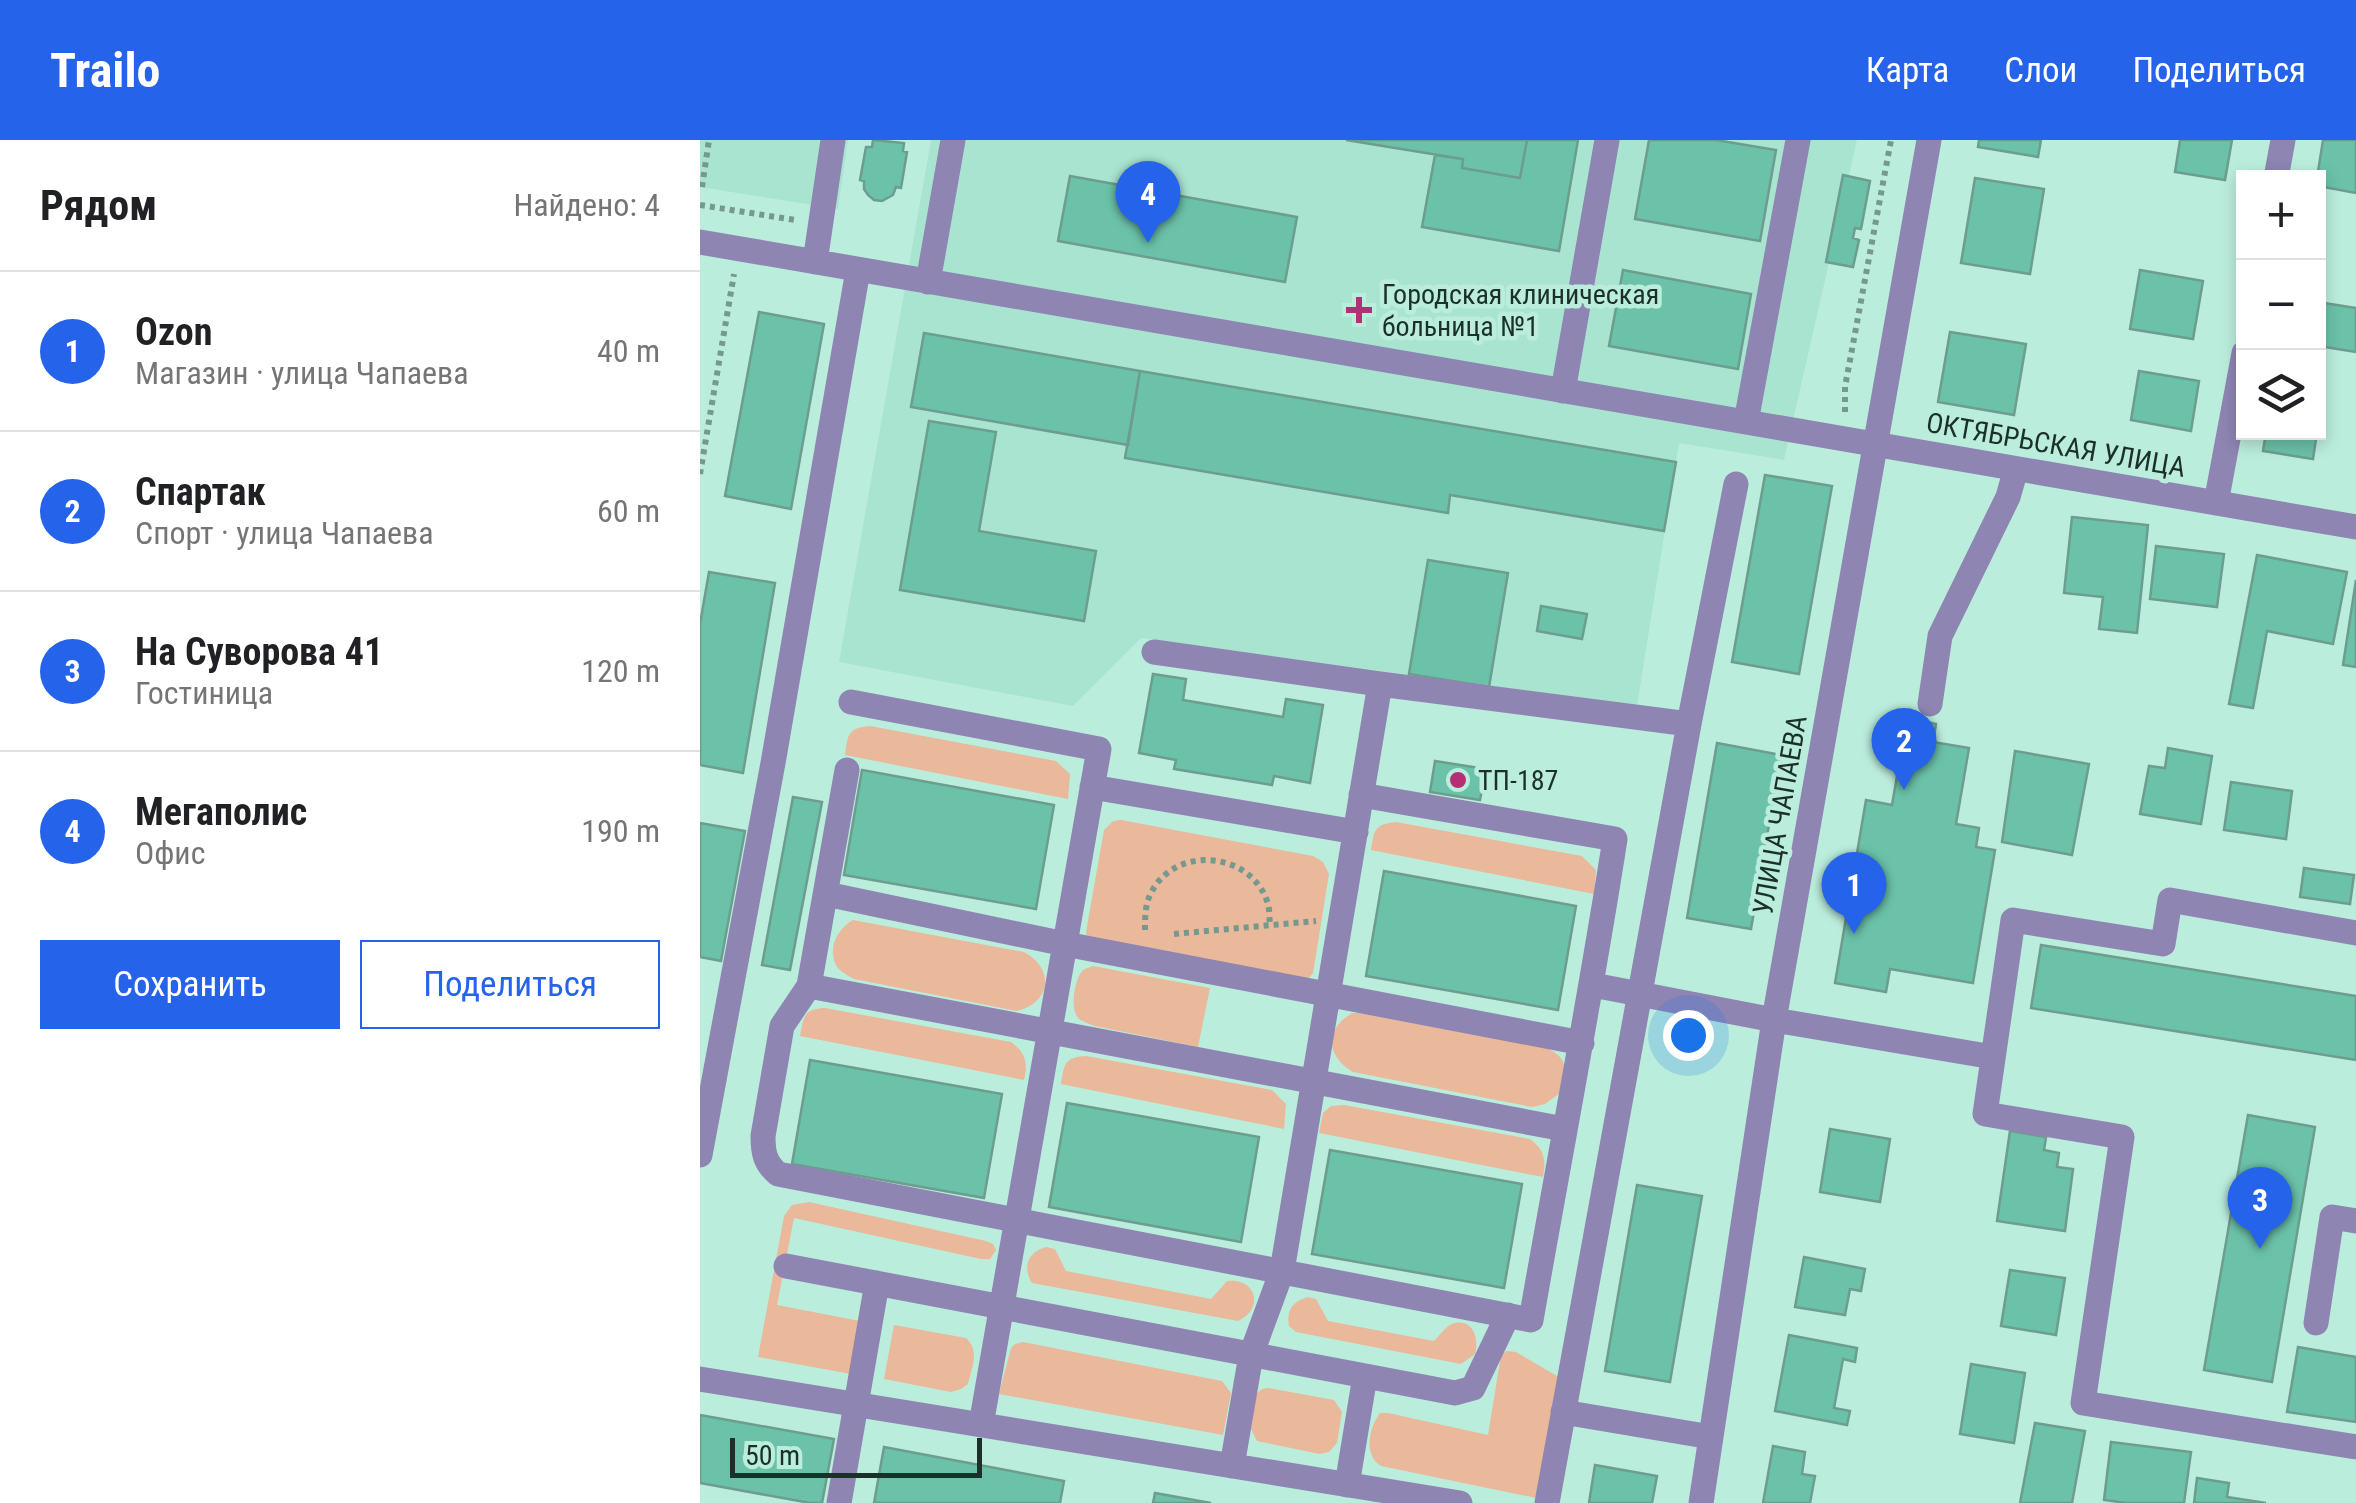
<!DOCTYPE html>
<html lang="ru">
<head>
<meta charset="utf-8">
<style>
  :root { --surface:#fff; --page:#f6f6f6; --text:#202124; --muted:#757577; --line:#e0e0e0; --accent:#2563eb }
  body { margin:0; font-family:"Roboto Condensed",sans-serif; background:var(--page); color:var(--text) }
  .controls { position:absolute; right:30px; top:30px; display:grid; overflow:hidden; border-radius:0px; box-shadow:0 5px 15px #0003 }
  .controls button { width:90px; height:90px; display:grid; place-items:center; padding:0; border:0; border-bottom:2px solid var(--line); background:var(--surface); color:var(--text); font:50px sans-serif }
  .scale { position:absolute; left:30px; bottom:25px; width:252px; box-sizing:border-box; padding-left:10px; border:5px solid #1c302a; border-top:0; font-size:28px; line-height:35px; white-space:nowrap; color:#1c302a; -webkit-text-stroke:8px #bbeddd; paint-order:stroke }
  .you { position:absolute; left:988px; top:895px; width:35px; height:35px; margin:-25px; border:8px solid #fff; border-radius:50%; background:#1a73e8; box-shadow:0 0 0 15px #1a73e833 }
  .badge { display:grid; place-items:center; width:65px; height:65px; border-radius:50%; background:var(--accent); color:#fff; font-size:32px; font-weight:700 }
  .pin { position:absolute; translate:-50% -82px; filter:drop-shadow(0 2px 5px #0008) }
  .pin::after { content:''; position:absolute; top:52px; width:35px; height:30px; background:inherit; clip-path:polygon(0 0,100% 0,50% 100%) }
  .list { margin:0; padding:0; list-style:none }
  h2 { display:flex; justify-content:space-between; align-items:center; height:130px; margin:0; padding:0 40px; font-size:42px }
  h2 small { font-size:32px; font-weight:400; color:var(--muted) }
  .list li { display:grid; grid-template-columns:65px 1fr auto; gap:30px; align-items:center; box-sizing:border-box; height:160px; padding:0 40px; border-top:2px solid var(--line) }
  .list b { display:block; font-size:38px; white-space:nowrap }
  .list p { margin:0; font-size:32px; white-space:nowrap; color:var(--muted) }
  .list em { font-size:32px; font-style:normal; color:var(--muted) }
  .actions { display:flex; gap:20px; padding:30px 40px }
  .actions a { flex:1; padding:22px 0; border:2px solid var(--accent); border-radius:0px; text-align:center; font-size:35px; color:var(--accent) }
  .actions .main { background:var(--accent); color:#fff }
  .icon { flex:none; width:55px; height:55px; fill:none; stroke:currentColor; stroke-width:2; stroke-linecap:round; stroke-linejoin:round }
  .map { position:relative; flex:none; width:1656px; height:1363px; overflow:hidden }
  header { display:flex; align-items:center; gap:60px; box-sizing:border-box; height:140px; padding:0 50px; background:var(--accent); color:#fff }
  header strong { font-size:48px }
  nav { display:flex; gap:55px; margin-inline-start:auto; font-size:35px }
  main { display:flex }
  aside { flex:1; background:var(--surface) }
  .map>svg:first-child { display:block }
  .built { fill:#a9e4d1 }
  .green { fill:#eab89a }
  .building { fill:#6bc2a9; stroke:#6d9d8e; stroke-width:2.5 }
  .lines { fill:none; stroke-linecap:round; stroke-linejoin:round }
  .path { stroke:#75998e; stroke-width:6; stroke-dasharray:5 5; stroke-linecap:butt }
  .minor { stroke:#8e85b3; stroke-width:25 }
  .poi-dot { fill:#b52f74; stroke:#bbeddd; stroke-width:4 }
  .labels { text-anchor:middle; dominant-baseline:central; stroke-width:9; stroke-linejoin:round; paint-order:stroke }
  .poi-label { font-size:28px; fill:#1c302a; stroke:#bbeddd; text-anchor:start }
  .street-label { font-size:28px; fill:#1c302a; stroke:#bbeddd }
</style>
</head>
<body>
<header>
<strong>Trailo</strong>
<nav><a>Карта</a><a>Слои</a><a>Поделиться</a></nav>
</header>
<main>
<aside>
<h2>Рядом<small>Найдено: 4</small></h2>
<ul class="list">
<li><span class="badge">1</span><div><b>Ozon</b><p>Магазин · улица Чапаева</p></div><em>40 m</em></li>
<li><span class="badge">2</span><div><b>Спартак</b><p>Спорт · улица Чапаева</p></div><em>60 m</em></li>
<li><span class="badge">3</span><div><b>На Суворова 41</b><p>Гостиница</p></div><em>120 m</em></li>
<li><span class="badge">4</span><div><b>Мегаполис</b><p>Офис</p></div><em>190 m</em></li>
</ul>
<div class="actions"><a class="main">Сохранить</a><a>Поделиться</a></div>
</aside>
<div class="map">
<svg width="1656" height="1363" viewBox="0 0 1656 1363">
  <rect width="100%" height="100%" fill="#bbeddd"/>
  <!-- built -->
  <path class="built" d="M0,0H148L138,69L0,47Z
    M231,0H1157L1084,320L979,303L937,566L441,498L373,566L139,522Z"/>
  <!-- green -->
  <path class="green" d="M170,586L356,621L370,634L368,659L145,615C148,595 147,588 170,586Z
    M421,680L613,716L623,722L629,734L613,833L607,840L388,802L386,792L404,690L413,681Z
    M696,682L882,716L896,730L894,754L671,710C674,691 674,684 696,682Z
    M153,780L324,812C355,828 351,863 317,871L154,839C147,835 138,831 135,823C128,805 139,788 153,780Z
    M393,826L510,848L498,907L395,886C391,885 382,881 379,879C370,870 374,847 379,836C383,828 386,829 393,826Z
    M125,868L311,902C326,913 328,923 324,940L100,896C104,877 103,869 125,868Z
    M652,873H664L847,908C868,918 866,929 864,950L845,964L832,967L653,932C626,916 624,890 652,873Z
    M386,916L572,950L586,964L584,989L361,944C364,925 364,917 386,916Z
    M644,965L830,999C845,1010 846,1020 843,1037L619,993L623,973L631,966Z
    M109,1062L286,1101L293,1104L296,1110L290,1119H281L94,1078L77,1165L160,1181L151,1234L58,1217L84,1076L92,1065Z
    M346,1107L355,1109L366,1131L511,1159L527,1141C556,1137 565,1169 538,1181L332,1143C322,1127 328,1112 346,1107Z
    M608,1157L616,1159L628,1181L734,1201C740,1195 747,1184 755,1183C774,1179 779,1200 775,1214L761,1224L596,1192L589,1186C586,1170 593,1161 608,1157Z
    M194,1185L266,1198C280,1211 272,1227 268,1244L261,1249L251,1252L184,1239Z
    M323,1202L522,1241L531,1253L523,1295L299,1254L311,1208L315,1204Z
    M807,1211L816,1212L862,1239L841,1359L681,1326C663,1315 669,1288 680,1273H688L788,1295L801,1215Z
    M569,1248L634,1260L642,1272L637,1303L629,1312L620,1314L557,1301L551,1289L556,1254L562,1249Z"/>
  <!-- building -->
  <path class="building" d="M173,0L204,3L203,11L207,12L201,48L196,47L193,55L182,61L174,60L168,55L164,49V41L160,40L166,7H172Z
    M646,0H827L820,38L762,28L763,19Z
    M827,0H878L859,111L722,87L735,15L763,19L762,28L820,38Z
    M949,0H1016L1076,10L1060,101L935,79Z
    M1279,0H1341L1338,17L1278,7Z
    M1480,0H1532L1525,40L1475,32Z
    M1623,0H1656V53L1618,46V38H1617Z
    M1143,35L1170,41L1161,89L1155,88L1153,98L1159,100L1153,127L1126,122Z
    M370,36L597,77L585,142L358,101Z
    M1275,38L1344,49L1330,134L1261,123Z
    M923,130L1051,154L1038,229L909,206Z
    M1440,130L1503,141L1493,199L1430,189Z
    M1618,162L1656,168V212L1618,206Z
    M59,172L124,184L91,369L25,356Z
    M1250,192L1326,204L1314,275L1238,262Z
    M224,193L440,231L428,305L211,267Z
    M440,231L976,322L964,391L750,355L748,373L425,318Z
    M1439,231L1499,241L1491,291L1431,280Z
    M229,281L296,292L279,391L396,411L384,481L200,450Z
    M1566,292H1617L1613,319L1563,311Z
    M1065,335L1132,346L1099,534L1032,522Z
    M1372,377L1448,385L1437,493L1399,489L1403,457L1364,453Z
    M1456,406L1524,414L1517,467L1450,459Z
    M1557,415L1647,432L1633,504L1567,491L1553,568L1529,564Z
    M728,420L808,433L789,547L709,534Z
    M9,432L75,443L43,633L0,625V484Z
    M1656,440V527L1643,525Z
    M841,466L887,474L882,499L837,491Z
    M453,534L486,539L483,560L583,577L586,559L623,565L610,643L574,636L572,645L474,629L476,620L439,613Z
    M1207,578L1236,584L1233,602L1269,608L1256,684L1279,688L1276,707L1295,710L1273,843L1190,829L1186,852L1135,843L1166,660L1192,665Z
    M1017,603L1081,615L1051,789L987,778Z
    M1468,608L1512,616L1501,684L1440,674L1449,626L1465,628Z
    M1315,611L1389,624L1372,715L1302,702Z
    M735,621L786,629L780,660L730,652Z
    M162,630L354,665L336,769L144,735Z
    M1531,642L1592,651L1586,699L1524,690Z
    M93,657L122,662L90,830L62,825Z
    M0,683L45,691L21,821L0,817Z
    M1604,728L1654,735L1650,764L1600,757Z
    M684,731L876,766L858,870L666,836Z
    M1341,805L1656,856V920L1331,868Z
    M110,920L302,954L284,1058L92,1024Z
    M367,963L559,997L541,1102L349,1067Z
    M1548,975L1615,987L1572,1242L1504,1230Z
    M1130,989L1190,999L1180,1062L1120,1052Z
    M1310,991L1346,997L1344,1010L1359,1013L1357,1027L1373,1029L1365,1091L1297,1081Z
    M630,1010L822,1044L804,1148L612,1114Z
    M937,1045L1002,1056L970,1242L905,1231Z
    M1104,1117L1165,1129L1161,1151L1150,1149L1145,1175L1095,1167Z
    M1310,1130L1365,1138L1356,1195L1301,1186Z
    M1089,1195L1157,1208L1155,1222L1143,1219L1134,1268L1150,1271L1147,1285L1075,1271Z
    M1598,1207L1656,1217V1282L1587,1272Z
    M1271,1224L1325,1233L1314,1303L1260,1294Z
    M0,1275L134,1299L122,1363H110L0,1343Z
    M1335,1283L1385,1291L1372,1363H1320Z
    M1411,1302L1491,1312L1484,1363H1426L1404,1360Z
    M1073,1306L1105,1312L1102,1334L1115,1336L1110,1363H1063Z
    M184,1307L364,1341L360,1363H174Z
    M895,1325L957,1336L952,1363H889Z
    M1497,1338L1529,1343L1527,1357L1566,1363H1494Z
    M455,1353L511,1363H453Z"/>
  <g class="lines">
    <!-- path -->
    <path class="path" d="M2,47L9,0
      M0,65L95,80
      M1145,272V247L1191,0
      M0,334L34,134
      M445,790C445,777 445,763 452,751C477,705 550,712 567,761C570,768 569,777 570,785
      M474,794L616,781"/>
    <!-- minor -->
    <path class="minor" d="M1576,38L1583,0
      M0,102L1656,387
      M115,122L133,0
      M228,142L253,0
      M863,251L907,0
      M1046,282L1098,0
      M1516,363L1544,213
      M454,512L680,544L989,584
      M151,562L399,609L281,1285
      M1230,564L1240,496L1308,357L1316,329
      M147,630L109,846L82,886L63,996C63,1013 65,1023 78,1034L831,1180C859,1020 890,860 915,699L661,655
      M392,647L656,692
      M126,754L365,804L882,903
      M1656,793L1470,760L1463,804L1313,780L1285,974L1422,997L1383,1263L1656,1307
      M893,845L1074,880L1293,917
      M109,846L864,989
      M0,1015L73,623L158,130
      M86,1126L755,1253L773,1248L808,1175
      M1616,1183L1632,1077L1656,1081
      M0,1239L760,1363
      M863,1272L1011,1297
      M532,1326L551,1215L582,1131L680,544
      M647,1345L665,1236
      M139,1363L177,1143
      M847,1363L989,584L1036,344
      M1001,1363L1074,880L1229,0"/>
  </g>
  <!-- markers -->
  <g class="poi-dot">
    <path d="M654 155h10v10h10v10h-10v10h-10v-10h-10v-10h10z"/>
    <circle cx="758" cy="640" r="10"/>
  </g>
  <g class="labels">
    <!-- poi labels -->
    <g class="poi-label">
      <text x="682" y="154">Городская клиническая<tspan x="682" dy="32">больница №1</tspan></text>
      <text x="778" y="640">ТП-187</text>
    </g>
    <!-- street labels -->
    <g class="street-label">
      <text transform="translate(1356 305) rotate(10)">ОКТЯБРЬСКАЯ УЛИЦА</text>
      <text transform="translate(1080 675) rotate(-80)">УЛИЦА ЧАПАЕВА</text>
    </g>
  </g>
</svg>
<div class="controls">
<button>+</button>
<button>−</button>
<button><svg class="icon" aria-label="layers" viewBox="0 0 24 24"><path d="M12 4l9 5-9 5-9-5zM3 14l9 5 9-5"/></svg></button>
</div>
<div class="scale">50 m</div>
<div class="you"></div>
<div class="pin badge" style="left:1154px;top:794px">1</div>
<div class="pin badge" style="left:1204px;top:650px">2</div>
<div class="pin badge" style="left:1560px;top:1109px">3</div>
<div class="pin badge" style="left:448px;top:103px">4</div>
</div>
</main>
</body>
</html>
